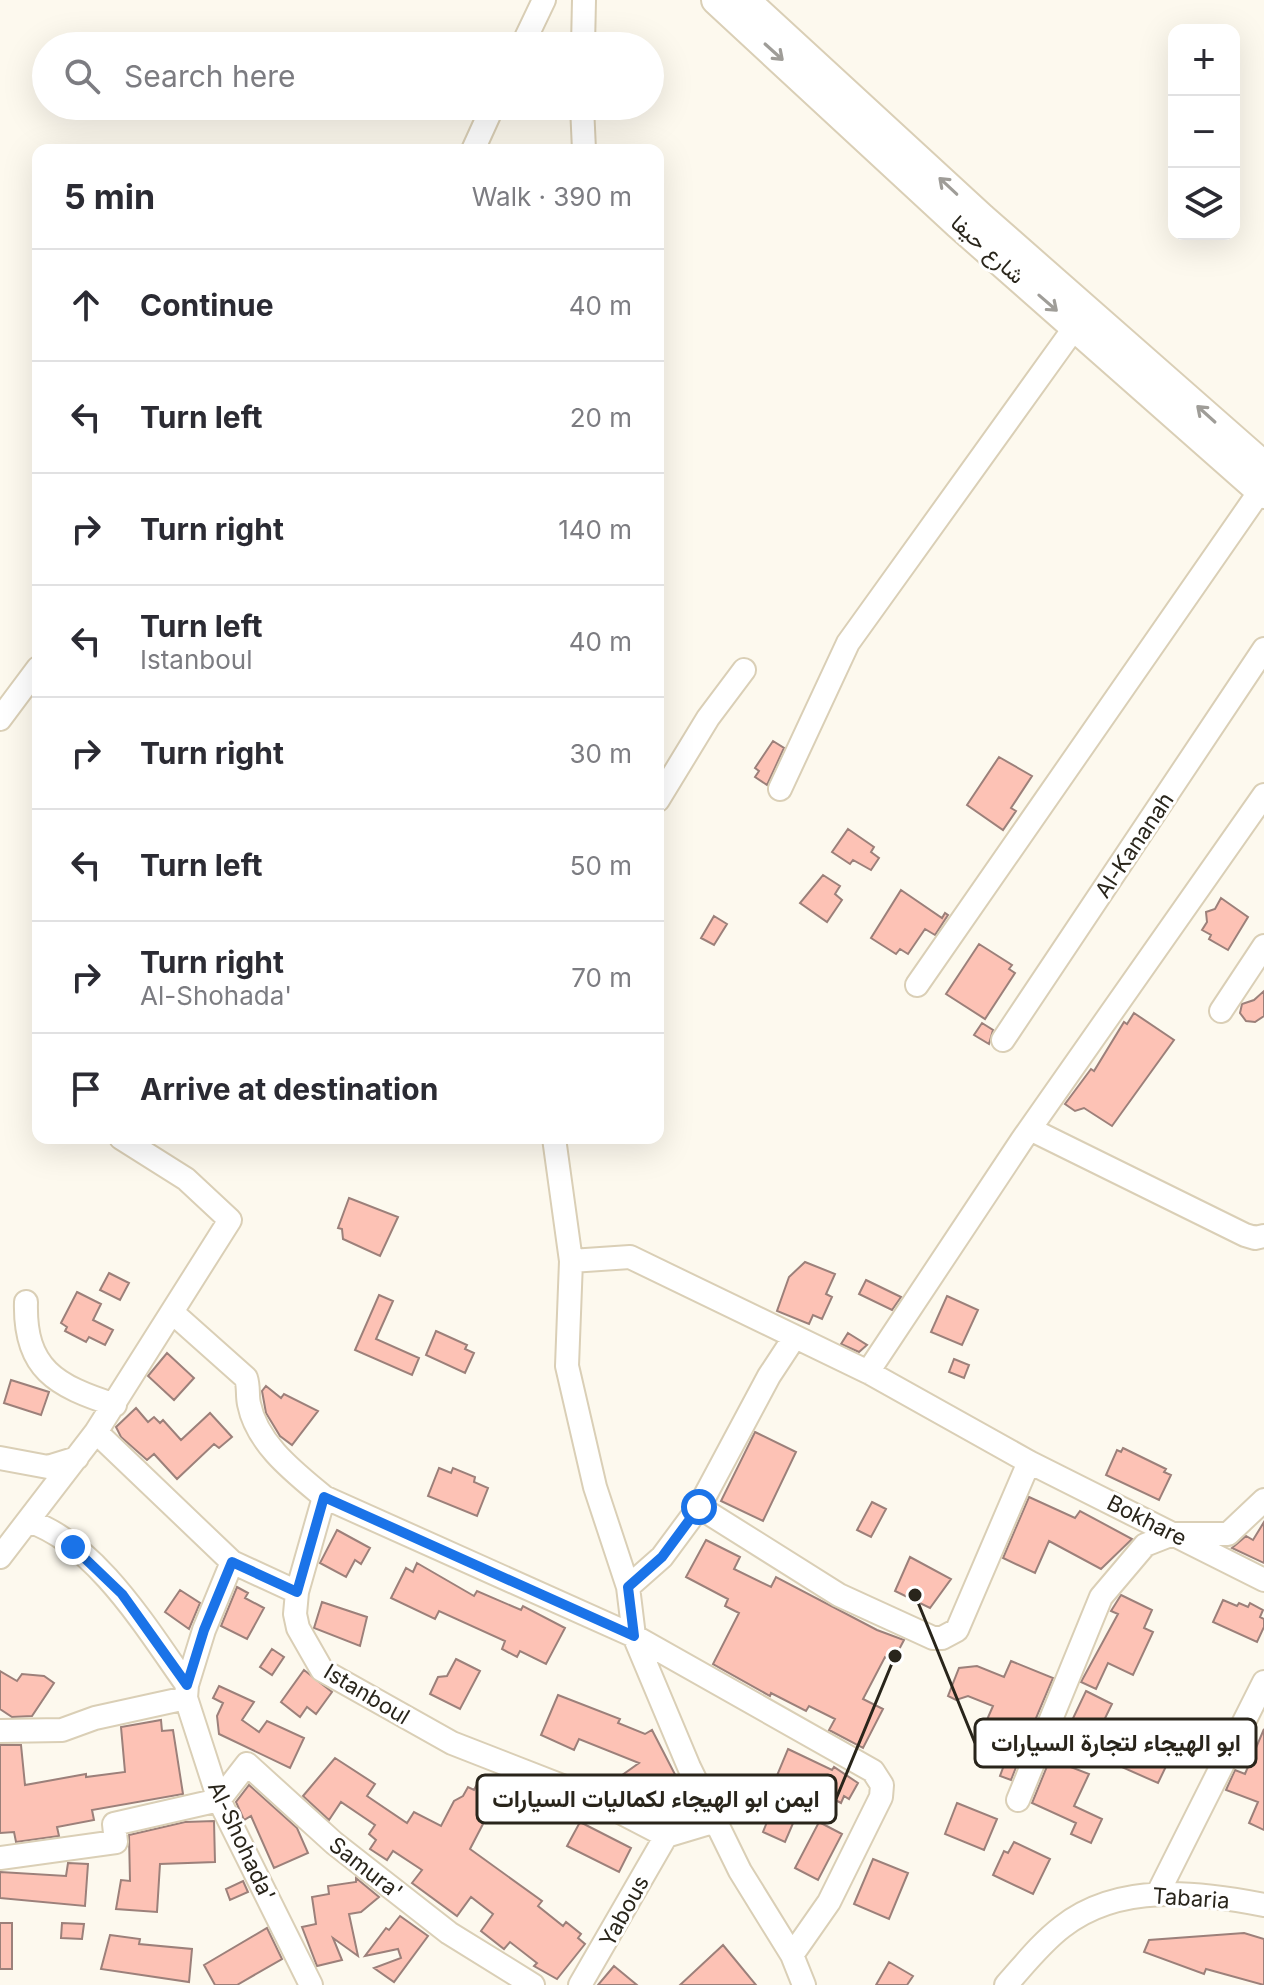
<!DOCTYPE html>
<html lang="en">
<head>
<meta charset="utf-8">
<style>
  :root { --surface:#fff; --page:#f2f2f3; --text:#2b2b33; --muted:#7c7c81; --line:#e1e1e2 }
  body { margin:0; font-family:Inter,Vazirmatn,sans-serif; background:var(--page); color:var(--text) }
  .controls { position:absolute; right:24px; top:24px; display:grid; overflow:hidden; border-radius:16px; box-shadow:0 8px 32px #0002 }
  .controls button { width:72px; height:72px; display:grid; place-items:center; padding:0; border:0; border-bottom:2px solid var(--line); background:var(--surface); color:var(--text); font:40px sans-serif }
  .stop { position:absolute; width:24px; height:24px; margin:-18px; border:6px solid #1a73e8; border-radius:50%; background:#fff }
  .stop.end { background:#1a73e8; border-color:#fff; box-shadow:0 2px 8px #0008 }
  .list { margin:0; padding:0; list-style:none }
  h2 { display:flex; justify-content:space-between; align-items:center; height:104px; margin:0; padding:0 32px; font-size:34px }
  h2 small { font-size:26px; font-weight:400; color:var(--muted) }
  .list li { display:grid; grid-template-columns:52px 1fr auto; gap:24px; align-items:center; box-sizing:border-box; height:112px; padding:0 32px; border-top:2px solid var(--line) }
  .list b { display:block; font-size:30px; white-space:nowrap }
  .list p { margin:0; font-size:26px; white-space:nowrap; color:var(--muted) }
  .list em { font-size:26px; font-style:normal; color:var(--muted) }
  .icon { flex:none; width:44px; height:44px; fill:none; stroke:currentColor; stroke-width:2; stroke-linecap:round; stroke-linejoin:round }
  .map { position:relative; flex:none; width:1264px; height:1985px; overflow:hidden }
  .search { position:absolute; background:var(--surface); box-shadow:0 8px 32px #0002; left:32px; top:32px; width:632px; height:88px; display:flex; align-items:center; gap:20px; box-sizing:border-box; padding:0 28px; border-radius:44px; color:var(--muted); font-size:30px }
  .panel { position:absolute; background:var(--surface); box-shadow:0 8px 32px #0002; left:32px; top:144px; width:632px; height:1000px; border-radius:16px }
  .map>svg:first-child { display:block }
  .building { fill:#fdc2b5; stroke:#9c807a; stroke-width:2 }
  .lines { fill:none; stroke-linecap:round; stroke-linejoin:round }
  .minor-casing { stroke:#dacfb6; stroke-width:26 }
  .major-casing { stroke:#dacfb6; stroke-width:32 }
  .minor { stroke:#fff; stroke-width:22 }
  .major { stroke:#fff; stroke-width:28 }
  .oneway { stroke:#9f9d98 }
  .route { stroke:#1a73e8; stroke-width:10 }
  .labels { text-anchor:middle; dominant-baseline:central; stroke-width:6; stroke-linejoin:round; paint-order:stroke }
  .street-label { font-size:22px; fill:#29251b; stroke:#fff }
  .leader { fill:none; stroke:#29251b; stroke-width:3 }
  .callout-dot { fill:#29251b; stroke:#fff; stroke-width:3 }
  .callout { fill:#fff; stroke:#29251b; stroke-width:3 }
  .callout-label { font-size:24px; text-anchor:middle; font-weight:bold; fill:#29251b }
</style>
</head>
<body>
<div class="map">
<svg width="1264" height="1985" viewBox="0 0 1264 1985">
  <rect width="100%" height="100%" fill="#fdf9ee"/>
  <!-- building -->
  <path class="building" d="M773,741L784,748L767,785L755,777L759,771L755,768Z
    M999,757L1032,776L1011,808L1016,811L1003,830L967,805Z
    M848,829L874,847L871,852L879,858L871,870L853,860L850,864L832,852Z
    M823,875L840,886L835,894L842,900L827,922L800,903Z
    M901,890L942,918L945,913L948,915L935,935L925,929L908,954L900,949L896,954L871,938Z
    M1221,898L1248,917L1228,950L1209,939L1211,935L1202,930L1207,922L1206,912L1215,909Z
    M714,916L727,924L714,945L701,938Z
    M979,944L1012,965L1009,969L1015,973L985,1019L946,994Z
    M1264,991V1016L1255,1022L1246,1021L1240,1013L1242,1004L1254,1000Z
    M1134,1013L1174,1040L1112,1126L1084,1108L1075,1111L1065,1104L1091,1069L1094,1071L1124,1022L1127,1024Z
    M982,1023L993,1030L989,1044L974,1035Z
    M349,1198L398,1217L380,1256L343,1239L342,1229L338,1228Z
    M805,1262L835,1274L826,1294L832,1297L822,1319L813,1315L809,1324L777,1311L789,1277Z
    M109,1273L129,1283L120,1300L100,1290Z
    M866,1280L901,1297L892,1310L859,1294Z
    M77,1292L101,1304L93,1320L113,1330L105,1345L89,1337L86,1342L65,1331L67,1327L61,1323Z
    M379,1295L393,1301L376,1339L419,1358L412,1375L355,1350Z
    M947,1296L978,1310L962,1345L931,1332Z
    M436,1331L467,1345L465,1349L474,1353L465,1373L426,1355Z
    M848,1333L867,1345L859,1352L841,1344Z
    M167,1353L194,1378L174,1400L148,1376Z
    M954,1359L969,1365L964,1378L949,1372Z
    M11,1380L49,1392L41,1415L4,1403Z
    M266,1386L281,1398L284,1394L318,1411L292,1445L280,1436L266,1413L262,1391Z
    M136,1408L148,1422L154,1417L160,1423L163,1420L181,1440L210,1413L232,1437L219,1448L214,1444L177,1479L154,1454L147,1460L121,1437L116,1427Z
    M755,1432L796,1452L763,1521L721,1501Z
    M1123,1448L1166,1469L1164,1472L1171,1475L1159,1500L1106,1475L1117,1450L1121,1452Z
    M439,1468L451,1473L453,1468L475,1477L474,1482L488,1488L477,1516L428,1496Z
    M1029,1497L1075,1518L1080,1511L1132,1539L1101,1569L1049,1541L1035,1573L1003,1558Z
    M872,1502L886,1509L871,1537L857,1530Z
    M1264,1522V1563L1232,1548L1246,1536L1253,1540Z
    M337,1530L370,1548L361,1564L355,1560L346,1577L320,1563Z
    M706,1540L740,1557L734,1569L771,1587L776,1577L877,1630L904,1640L893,1661L885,1657L863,1699L883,1709L863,1748L829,1730L835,1719L809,1706L806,1711L771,1693L770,1696L713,1664L739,1613L725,1606L728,1599L686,1577Z
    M910,1557L951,1579L930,1608L895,1591Z
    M417,1563L474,1596L477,1591L521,1610L523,1606L565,1628L546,1664L520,1651L517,1657L502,1649L505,1641L439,1611L435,1619L391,1598L406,1568L413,1572Z
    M237,1587L248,1593L245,1598L264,1608L247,1639L221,1626Z
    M180,1590L200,1603L189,1629L165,1612Z
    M1121,1595L1152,1610L1144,1628L1153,1632L1133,1675L1108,1663L1096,1689L1081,1682L1118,1614L1111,1611Z
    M1223,1600L1237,1606L1239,1603L1248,1607L1250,1603L1263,1610L1260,1617L1264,1619V1627L1257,1642L1213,1622Z
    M322,1602L367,1617L360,1646L314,1628Z
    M272,1649L284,1657L272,1675L260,1667Z
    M456,1659L480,1671L460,1709L430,1694L438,1677L447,1676Z
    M1011,1661L1053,1678L1020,1756L979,1738L993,1706L968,1696L956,1700L948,1696L959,1668L977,1666L1004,1677Z
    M304,1670L332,1692L316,1714L307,1707L300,1717L281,1702Z
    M0,1671L17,1681L22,1674L44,1676L54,1683L32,1716L12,1717L0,1709Z
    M219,1686L254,1702L242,1720L259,1732L267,1721L304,1738L290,1768L219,1734L217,1716L223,1703L213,1698Z
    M1086,1691L1112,1704L1092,1745L1066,1733Z
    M558,1695L620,1719L618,1723L645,1734L652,1730L682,1788L669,1795L666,1789L643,1808L604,1788L639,1763L579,1739L574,1750L541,1735Z
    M161,1720L162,1731L173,1730L183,1794L92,1810L94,1820L57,1827L59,1836L16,1842L14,1832L0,1833V1745H21L25,1785L86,1774V1777L125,1772L121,1727Z
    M1264,1729V1830L1249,1823L1258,1802L1226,1790L1235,1770L1245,1774Z
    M1128,1736L1171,1756L1158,1783L1115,1764Z
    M788,1749L832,1770L834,1767L858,1783L849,1799L844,1796L841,1803L809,1786L785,1842L763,1832L769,1817L761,1814Z
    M1007,1757L1018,1762L1011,1780L1000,1776Z
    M335,1758L375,1784L367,1796L407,1823L414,1812L441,1826L454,1801L463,1796L468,1787L474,1790L477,1784L497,1797L470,1849L542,1901L538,1906L563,1926L566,1922L581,1934L578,1938L585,1944L557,1979L534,1966L537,1963L510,1942L504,1949L481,1931L493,1914L471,1897L457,1916L412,1883L422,1870L393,1851L387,1860L370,1849L376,1840L369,1834L375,1825L341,1802L329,1820L303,1796Z
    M1050,1759L1089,1774L1074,1806L1102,1819L1091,1843L1071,1834L1076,1823L1032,1803Z
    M249,1785L297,1828L308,1853L274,1868L251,1816L244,1820L236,1802Z
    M957,1803L997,1819L984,1850L945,1834Z
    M214,1821L215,1862L160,1864L157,1912L116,1909L121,1880L130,1881L129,1835L185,1822Z
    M580,1822L631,1848L619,1872L567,1846Z
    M819,1822L842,1834L818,1880L795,1868Z
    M1014,1842L1050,1859L1033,1894L993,1875L1004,1851L1008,1853Z
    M873,1859L908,1873L889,1919L854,1904Z
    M68,1863L88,1864L85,1906L0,1898V1872L66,1876Z
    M356,1878L379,1897L361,1912L349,1914L358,1956L333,1938L342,1960L317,1966L302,1927L316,1924L312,1897L329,1894L328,1886L356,1882Z
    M243,1881L248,1892L230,1900L226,1889Z
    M400,1916L428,1936L394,1982L374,1968L401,1958L398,1949L365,1956L386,1928L389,1930Z
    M0,1923H12V1969H0Z
    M62,1923L84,1924L82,1939L61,1938Z
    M267,1928L282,1959L237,1985H215L204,1965Z
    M1244,1933L1264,1939V1985L1206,1969L1204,1974L1144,1952L1149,1940Z
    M110,1935L140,1939L139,1944L192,1949L189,1982L101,1969Z
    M723,1945L756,1985H680Z
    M889,1962L913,1976L907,1985H876Z
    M614,1966L637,1985H598Z"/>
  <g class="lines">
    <defs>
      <path id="minor" d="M522,46L544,0
        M583,46L584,0
        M582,106L584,150
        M473,150L493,106
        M0,719L38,668
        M780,789L848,643L1075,327
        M658,800L708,718L744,670
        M917,985L1260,491
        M1221,1011L1264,946
        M1003,1040L1264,649
        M1030,1129L1245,1235L1255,1238L1264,1236
        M554,1138L571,1261L567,1366L595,1487L628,1587L634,1636L689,1767L740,1871L792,1955L804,1985
        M571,1261L630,1257L868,1372L1029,1462L1264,1580
        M26,1302C24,1369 56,1386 115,1405
        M173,1313L246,1378C249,1387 247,1395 249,1404C257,1444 294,1472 324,1497L297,1592L295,1614L298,1628L322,1670L452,1743L593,1798L666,1836L716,1821
        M868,1372L1022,1140L1264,795
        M96,1432L232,1562L297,1592
        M0,1458L48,1467L77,1458
        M324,1497L634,1636L873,1771L882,1785L881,1797L829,1902L792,1955
        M699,1507L769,1376L794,1338
        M28,1521C96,1543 147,1629 187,1685L186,1698L219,1800L311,1985
        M0,1557L96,1432L230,1220L186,1179L121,1138
        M628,1587L662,1557L699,1507L839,1595L933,1638H942L957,1630L1029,1462
        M187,1685L204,1630L232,1562
        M0,1731L62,1730L95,1718L186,1698
        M1018,1800L1101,1597L1145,1545L1173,1534H1228L1264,1500
        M0,1858L116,1842L114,1824L219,1800L247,1764L334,1843L449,1933L533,1985
        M1159,1891L1264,1682
        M580,1985L666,1836
        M1006,1985C1024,1965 1041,1943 1062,1927C1119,1882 1198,1892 1264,1905"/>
      <path id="major" d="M716,0L958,224L1264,494
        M745,0L982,218L1264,466"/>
    </defs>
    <!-- minor casing -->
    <use href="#minor" class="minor-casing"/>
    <!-- major casing -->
    <use href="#major" class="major-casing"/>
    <!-- minor -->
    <use href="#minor" class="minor"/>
    <!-- major -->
    <use href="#major" class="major"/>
  </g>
  <!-- one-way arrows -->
  <defs><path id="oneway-shaft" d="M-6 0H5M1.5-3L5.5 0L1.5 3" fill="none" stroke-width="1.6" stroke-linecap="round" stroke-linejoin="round" transform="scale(2)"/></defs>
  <g class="oneway">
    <use href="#oneway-shaft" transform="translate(774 52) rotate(42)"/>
    <use href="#oneway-shaft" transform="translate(948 186) rotate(-137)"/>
    <use href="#oneway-shaft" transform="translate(1048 303) rotate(41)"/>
    <use href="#oneway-shaft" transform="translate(1206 414) rotate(-138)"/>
  </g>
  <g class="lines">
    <!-- route -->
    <path class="route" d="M73,1547L122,1594L187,1685L204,1630L232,1562L297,1592L324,1497L634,1636L628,1587L662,1557L699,1507"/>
  </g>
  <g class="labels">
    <!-- street labels -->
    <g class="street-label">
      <text transform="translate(988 249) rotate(42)">شارع حيفا</text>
      <text transform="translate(1134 845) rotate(-56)">Al-Kananah</text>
      <text transform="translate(1147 1520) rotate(27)">Bokhare</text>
      <text transform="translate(367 1694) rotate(31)">Istanboul</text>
      <text transform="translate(242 1841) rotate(65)">Al-Shohada'</text>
      <text transform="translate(366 1868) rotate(38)">Samura'</text>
      <text transform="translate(1191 1898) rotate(4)">Tabaria</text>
      <text transform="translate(624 1911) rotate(-61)">Yabous</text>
    </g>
  </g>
  <!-- callouts -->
  <path class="leader" d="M915 1595L975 1743M895 1656L836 1799"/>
  <g class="callout-dot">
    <circle cx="915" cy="1595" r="8"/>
    <circle cx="895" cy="1656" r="8"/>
  </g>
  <g class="callout">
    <rect x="975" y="1719" width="281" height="48" rx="8"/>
    <rect x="477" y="1775" width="359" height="48" rx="8"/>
  </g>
  <g class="callout-label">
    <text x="1116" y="1751">ابو الهيجاء لتجارة السيارات</text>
    <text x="656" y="1807">ايمن ابو الهيجاء لكماليات السيارات</text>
  </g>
</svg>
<div class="controls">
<button>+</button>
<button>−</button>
<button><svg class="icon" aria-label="layers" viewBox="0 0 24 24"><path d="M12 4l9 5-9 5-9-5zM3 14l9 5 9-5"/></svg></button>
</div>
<div class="stop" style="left:699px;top:1507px"></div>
<div class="stop end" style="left:73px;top:1547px"></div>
<div class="search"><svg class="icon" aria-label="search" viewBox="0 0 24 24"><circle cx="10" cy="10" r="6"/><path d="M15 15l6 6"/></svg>Search here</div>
<section class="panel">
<h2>5 min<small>Walk · 390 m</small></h2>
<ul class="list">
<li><svg class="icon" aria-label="ahead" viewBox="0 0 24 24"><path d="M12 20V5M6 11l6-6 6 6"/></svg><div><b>Continue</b></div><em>40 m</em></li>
<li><svg class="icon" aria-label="left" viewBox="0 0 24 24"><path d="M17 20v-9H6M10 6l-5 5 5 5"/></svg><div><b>Turn left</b></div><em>20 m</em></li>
<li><svg class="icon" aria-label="right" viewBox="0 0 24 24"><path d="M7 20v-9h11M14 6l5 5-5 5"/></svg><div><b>Turn right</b></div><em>140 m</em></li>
<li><svg class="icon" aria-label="left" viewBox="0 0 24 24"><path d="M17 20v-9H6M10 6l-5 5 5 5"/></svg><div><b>Turn left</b><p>Istanboul</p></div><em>40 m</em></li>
<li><svg class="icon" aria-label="right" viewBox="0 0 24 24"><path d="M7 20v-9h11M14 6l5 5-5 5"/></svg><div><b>Turn right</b></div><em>30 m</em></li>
<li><svg class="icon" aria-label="left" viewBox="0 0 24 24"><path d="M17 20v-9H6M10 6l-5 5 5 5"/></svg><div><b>Turn left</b></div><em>50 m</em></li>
<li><svg class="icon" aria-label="right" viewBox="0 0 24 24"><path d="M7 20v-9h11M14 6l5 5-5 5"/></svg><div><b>Turn right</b><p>Al-Shohada'</p></div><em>70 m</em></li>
<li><svg class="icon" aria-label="arrive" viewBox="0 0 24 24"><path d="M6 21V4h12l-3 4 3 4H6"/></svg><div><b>Arrive at destination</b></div></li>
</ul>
</section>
</div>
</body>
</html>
